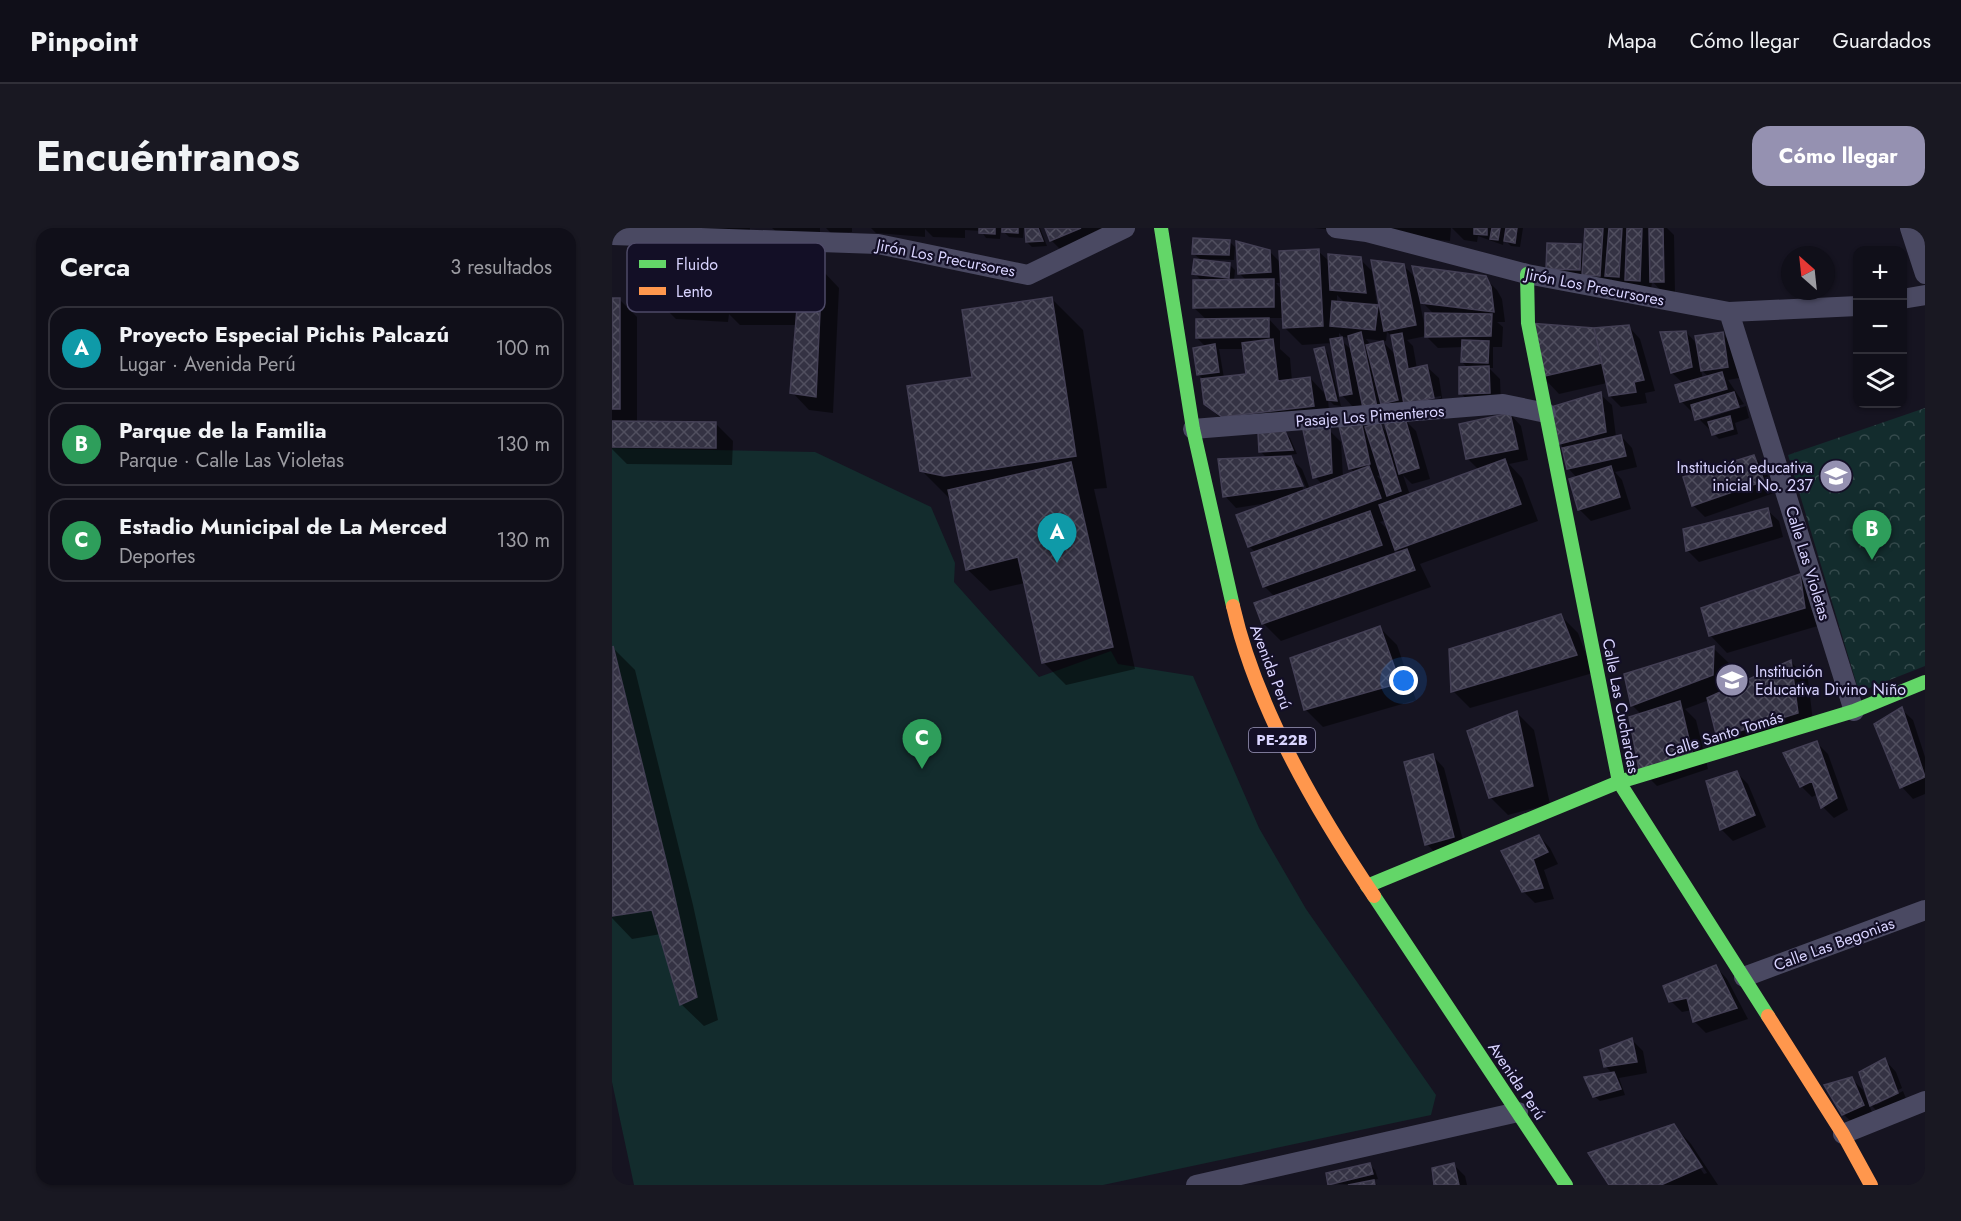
<!DOCTYPE html>
<html lang="es">
<head>
<meta charset="utf-8">
<style>
  :root { --surface:#100f19; --page:#191822; --text:#f1f3f6; --muted:#9c9ca2; --line:#302f38; --accent:#9591b1 }
  body { margin:0; font-family:Jost,sans-serif; background:var(--page); color:var(--text) }
  .controls { position:absolute; right:18px; top:18px; display:grid; overflow:hidden; border-radius:12px; box-shadow:0 2px 4px #0004 }
  .controls button { width:54px; height:54px; display:grid; place-items:center; padding:0; border:0; border-bottom:2px solid var(--line); background:var(--surface); color:var(--text); font:30px sans-serif }
  .compass { position:absolute; left:1169px; top:18px; width:54px; height:54px; border-radius:50%; background:var(--surface); box-shadow:0 2px 4px #0004; rotate:333deg }
  .you { position:absolute; left:792px; top:453px; width:21px; height:21px; margin:-15px; border:4px solid #fff; border-radius:50%; background:#1a73e8; box-shadow:0 0 0 9px #1a73e833 }
  .badge { display:grid; place-items:center; width:39px; height:39px; border-radius:50%; background:var(--accent); color:#fff; font-size:20px; font-weight:700 }
  .pin { position:absolute; translate:-50% -50px; filter:drop-shadow(0 2px 3px #0008) }
  .pin::after { content:''; position:absolute; top:32px; width:21px; height:18px; background:inherit; clip-path:polygon(0 0,100% 0,50% 100%) }
  .list { margin:0; padding:0; list-style:none }
  h2 { display:flex; justify-content:space-between; align-items:center; height:78px; margin:0; padding:0 24px; font-size:26px }
  h2 small { font-size:20px; font-weight:400; color:var(--muted) }
  .list li { display:grid; grid-template-columns:39px 1fr auto; gap:18px; align-items:center; box-sizing:border-box; height:84px; margin:0 12px 12px; padding:0 12px; border:2px solid var(--line); border-radius:18px }
  .list b { display:block; font-size:22px; white-space:nowrap }
  .list p { margin:0; font-size:20px; white-space:nowrap; color:var(--muted) }
  .list em { font-size:20px; font-style:normal; color:var(--muted) }
  .icon { flex:none; width:33px; height:33px; fill:none; stroke:currentColor; stroke-width:2; stroke-linecap:round; stroke-linejoin:round }
  .map { position:relative; flex:none; width:1313px; height:957px; overflow:hidden; border-radius:18px }
  header { display:flex; align-items:center; gap:36px; box-sizing:border-box; height:84px; padding:0 30px; background:var(--surface); border-bottom:2px solid var(--line) }
  header strong { font-size:28px }
  nav { display:flex; gap:33px; margin-inline-start:auto; font-size:21px }
  .intro { display:flex; align-items:center; justify-content:space-between; box-sizing:border-box; height:144px; padding:0 36px }
  h1 { margin:0; font-size:42px }
  .button { padding:15px 27px; border-radius:18px; background:var(--accent); color:#fff; font-size:21px; font-weight:700 }
  main { display:flex; gap:36px; padding:0 36px }
  aside { flex:1; background:var(--surface); border-radius:18px; box-shadow:0 2px 4px #0004 }
  .map>svg:first-child { display:block }
  .forest { fill:url(#forest-crowns) }
  .pitch { fill:#132c2d }
  .shadow { fill:#0007; fill-rule:evenodd }
  .building { fill:url(#building-cross-hatch); stroke:#433f54; stroke-width:1.5 }
  .lines { fill:none; stroke-linecap:round; stroke-linejoin:round }
  .street { stroke:#4a4962; stroke-width:20 }
  .fast { stroke:#63d668; stroke-width:14 }
  .slow { stroke:#ff974d; stroke-width:14 }
  .labels { text-anchor:middle; dominant-baseline:central; stroke-width:4.5; stroke-linejoin:round; paint-order:stroke }
  .shield { fill:#130f26; stroke:#9e99be; stroke-width:1.5 }
  .shield-label { font-size:15px; font-weight:bold; fill:#d9d4ff }
  .street-label { font-size:16px; fill:#d9d4ff; stroke:#130f26 }
  .poi-label { font-size:16px; fill:#d9d4ff; stroke:#130f26; text-anchor:end }
  .key { fill:#130f26; stroke:#4e4a67; stroke-width:1.5 }
  .key-label { font-size:16px; fill:#d9d4ff }
</style>
</head>
<body>
<header>
<strong>Pinpoint</strong>
<nav><a>Mapa</a><a>Cómo llegar</a><a>Guardados</a></nav>
</header>
<div class="intro"><h1>Encuéntranos</h1><a class="button">Cómo llegar</a></div>
<main>
<aside>
<h2>Cerca<small>3 resultados</small></h2>
<ul class="list">
<li><span class="badge" style="background:#0f9aa8">A</span><div><b>Proyecto Especial Pichis Palcazú</b><p>Lugar · Avenida Perú</p></div><em>100 m</em></li>
<li><span class="badge" style="background:#2e9e5b">B</span><div><b>Parque de la Familia</b><p>Parque · Calle Las Violetas</p></div><em>130 m</em></li>
<li><span class="badge" style="background:#2e9e5b">C</span><div><b>Estadio Municipal de La Merced</b><p>Deportes</p></div><em>130 m</em></li>
</ul>
</aside>
<div class="map">
<svg width="1313" height="957" viewBox="0 0 1313 957">
  <defs>
    <pattern id="forest-crowns" width="20" height="18" patternUnits="userSpaceOnUse" patternTransform="scale(1.5)"><rect width="20" height="18" fill="#132c2d"/><path d="M2 6a3 3 0 1 1 6 0M12 15a3 3 0 1 1 6 0" fill="none" stroke="#354a4c"/></pattern>
    <pattern id="building-cross-hatch" width="8" height="8" patternUnits="userSpaceOnUse" patternTransform="scale(1.5)"><rect width="8" height="8" fill="#343243"/><path d="M0 0l8 8M0 8l8-8" fill="none" stroke="#514f5f"/></pattern>
  </defs>
  <rect width="100%" height="100%" fill="#161421"/>
  <!-- forest -->
  <path class="forest" d="M1313,180V438L1247,464L1176,227Z"/>
  <!-- pitch -->
  <path class="pitch" d="M0,220L203,224L319,279L343,335L342,354L427,449L499,423L506,436L581,448L647,600L694,681L824,867L819,887L491,957H22L0,854Z"/>
  <!-- shadow -->
  <path class="shadow" d="M81,0H138L137,13Z
    M160,0H208V4L167,6Z
    M214,0H240V4L219,5Z
    M259,0H412L411,10L397,9L389,1L388,11L374,10L369,3L353,2V10L321,9L313,1V9L264,5Z
    M414,0H428L435,18L420,19L415,14Z
    M434,0H495L450,23L439,12Z
    M702,0H839L838,13Z
    M840,0H911L908,19L899,18L892,11L891,17L866,8L865,14L852,12Z
    M975,0H1055L1062,7L1063,65H1051L1040,53L1039,63H1026L1019,56L1018,60L1007,59L999,51V59L936,40L968,18L973,23Z
    M617,13L623,19L622,32L591,31V34L617,36L623,42L622,53H635L627,45L657,23L669,35L706,23L718,34L748,31L760,43L765,76L762,75L770,83L792,38L805,51L873,50L885,62L890,71L893,94H885L891,99L890,119H881V140H877L888,151L889,176L860,177L849,165L856,140L850,134L851,119L826,120L814,108L795,112L801,118L805,141L815,139L827,150L832,182L751,177L741,179L730,167L720,115L690,117L672,99V90H656L668,103V121L678,130L680,153L698,150L715,168L711,120L716,126L729,178L722,177L716,171L718,195L611,193L593,175L592,152L587,147L594,119L585,110L595,92L582,80L590,53L582,45L590,33L582,26ZM664,55H670V62ZM725,67L734,76L725,75ZM807,71L822,86L814,99L813,100ZM775,104L781,109L784,127L771,114L759,117L754,111L774,113ZM727,105L731,109L738,110L740,122L727,111ZM607,121H632L636,147L612,150ZM829,168V170L800,176V173Z
    M106,42L114,49L186,51L210,42L227,60L221,185L197,182L180,164L185,97H128L117,86L116,94L64,91L52,79Z
    M439,70L471,102L495,260L482,261L523,441L454,457L431,434L413,355L378,363L355,341L340,273L309,242L362,150Z
    M0,72H8L25,89V195H103L121,213L120,237L15,236L0,221Z
    M1017,99L1028,111L1043,163L1033,165L1035,175L1009,179L998,168L995,155L947,166L930,148L982,101Z
    M1074,104L1086,117L1110,105L1122,117L1127,150L1116,152L1132,176L1090,189V192L1134,178L1137,190L1123,195L1126,206L1107,211L1069,173L1072,156L1060,145ZM1089,142L1097,149L1091,151Z
    M988,166L1000,177L1004,209L1009,208L1020,220L1025,239L1003,244L1010,252L1019,281L979,293L967,281L965,250L956,240L949,215Z
    M898,186L909,198L916,232L897,236L910,250L926,293L808,336L819,359L669,413L651,395L663,369L652,358L644,325L637,318L656,275L624,280L613,268L656,231L648,223L673,205L678,210L685,226L675,227L690,241L698,261L711,257L703,249L717,202L729,214L731,250L743,245L738,240L749,195L754,200L767,196L778,207L793,192L804,203L818,251L800,256L791,247L798,267L867,242L856,231L848,197ZM682,239H685L696,264L693,265ZM770,247L773,256L765,248ZM774,292L778,304L768,294ZM781,318L788,325L784,327Z
    M1142,229L1153,240L1162,265L1093,289L1081,277Z
    M1155,282L1167,293L1171,309L1087,334L1076,323L1073,302Z
    M1187,347L1204,365L1209,397L1115,425L1098,407Z
    M948,387L966,405L981,445L858,480L841,463Z
    M768,400L785,417L804,472L711,499L694,482L679,431Z
    M0,419L23,442L81,677L106,792L92,798L69,776L49,706L20,711L0,690Z
    M1101,420L1119,437L1118,461L1179,434L1196,451L1202,502L1123,527L1106,509L1097,472L1073,481L1084,492L1096,541L1045,558L1028,541L1030,487L1021,478L1014,447Z
    M1289,481L1301,492L1313,529V566L1301,571L1290,559L1264,496Z
    M905,485L922,502L938,576L896,587L878,569Z
    M1205,515L1216,526L1236,582L1222,590L1211,579L1206,566L1200,569L1189,558Z
    M821,528L832,540L853,620L826,628L815,616Z
    M1124,544L1136,556L1154,599L1121,613L1109,601Z
    M927,608L938,620L946,636L932,642L942,671L923,675L911,663Z
    M1104,739L1115,751L1136,791L1094,805L1083,794L1080,782L1070,784L1059,773Z
    M1020,812L1031,823L1035,845L1007,850L1013,867L988,873L982,868L1001,846L993,838Z
    M1273,832L1284,844L1290,860L1264,874V877L1291,863L1296,876L1271,889L1256,874Z
    M1239,850L1251,862L1262,889L1243,897L1231,886Z
    M1062,898L1079,916L1106,957H999ZM1072,915H1076L1095,945L1092,946Z
    M758,937L763,942L766,951L761,952L765,957L717,956Z
    M842,937L853,948L855,957H823Z"/>
  <!-- building -->
  <path class="building" d="M367,0H383V6L367,5Z
    M390,0H406V5L390,4Z
    M413,0H426L431,13L414,14Z
    M433,0H469L438,13Z
    M862,0H875V7L862,6Z
    M880,0H888L886,12L878,11Z
    M894,0H905L903,15L892,13Z
    M973,0H991L988,48L970,47Z
    M997,0H1010L1007,49L993,48Z
    M1015,0H1030L1028,53L1013,52Z
    M1037,0H1051L1052,54H1038Z
    M581,10L618,12L617,27L580,26Z
    M624,13L658,22L659,44L626,46Z
    M935,15L969,16L968,42L934,41Z
    M707,21L711,98L671,100L667,23Z
    M716,26L749,29L754,65L718,62Z
    M582,31L618,35L617,50L580,46Z
    M759,32L792,36L804,97L772,103Z
    M188,38L210,41L204,169L178,165L185,80L109,81L113,45L185,49Z
    M800,38L874,48L879,59L882,84L809,75Z
    M662,51V79L581,80V52Z
    M440,69L464,228L332,248L308,243L295,158L360,149L350,82Z
    M0,70H8V181H0Z
    M720,73L766,77L763,102L718,98Z
    M813,85L880,86L879,108L813,109Z
    M657,90V109L584,110V91Z
    M916,95L982,100L990,135L928,149Z
    M1017,97L1032,152L1022,154L1024,164L997,168L982,100Z
    M1074,103L1080,139L1059,145L1048,104Z
    M749,104L765,179L751,180L736,108Z
    M1111,104L1116,139L1089,143L1083,108Z
    M790,105L796,141L815,137L822,170L792,176L779,107Z
    M730,109L740,166L728,168L718,111Z
    M661,111L666,153L698,149L702,178L610,189L592,176L589,151L634,146L630,115Z
    M850,112L877,113L876,135L849,134Z
    M771,113L786,172L769,176L754,117Z
    M603,116L607,144L585,147L581,120Z
    M712,119L725,173L715,172L702,121Z
    M877,138L878,165L847,166V139Z
    M1110,144L1115,161L1068,174L1063,157Z
    M989,164L994,204L947,216L939,179Z
    M1122,164L1127,179L1083,192L1079,177Z
    M898,185L906,221L854,231L847,196Z
    M1118,188L1121,201L1100,207L1096,194Z
    M793,190L807,240L787,246L773,196Z
    M0,193L104,194V220L0,219Z
    M749,193L758,236L737,241L727,198Z
    M768,194L789,263L775,268L753,199Z
    M718,200L720,245L701,250L691,202Z
    M673,203L681,222L647,224L646,205Z
    M1009,207L1014,228L955,241L950,220Z
    M1142,227L1152,253L1080,278L1071,249Z
    M679,228L691,258L611,269L606,231Z
    M893,231L909,276L783,322L767,277Z
    M459,234L501,419L430,435L406,329L354,342L336,262Z
    M757,238L769,270L636,319L624,287Z
    M999,238L1008,269L966,282L957,251Z
    M1156,280L1160,298L1074,323L1071,301Z
    M758,283L770,317L651,359L639,325Z
    M795,321L803,342L650,396L642,375Z
    M1188,346L1193,380L1097,408L1089,380Z
    M949,386L965,427L839,464L837,421Z
    M768,398L788,455L692,482L678,430Z
    M1,418L59,653L85,769L68,777L40,682L0,688Z
    M1102,418L1101,447L1019,478L1012,446Z
    M1179,432L1186,485L1105,510L1095,470Z
    M1068,473L1080,524L1027,542L1017,489Z
    M1290,479L1313,549L1288,560L1262,496Z
    M905,483L921,558L877,570L855,503Z
    M1205,513L1225,570L1209,580L1200,553L1188,559L1171,525Z
    M821,526L842,609L813,617L792,534Z
    M1125,543L1143,587L1108,602L1094,553Z
    M927,607L936,624L921,631L931,660L910,664L889,623Z
    M1104,737L1125,780L1081,794L1075,770L1057,774L1051,758Z
    M1020,810L1025,834L992,839L988,822Z
    M1273,830L1286,865L1258,878L1247,844Z
    M1002,844L1009,861L981,869L972,849Z
    M1240,849L1252,877L1230,887L1212,857Z
    M1062,896L1090,939L1049,957H997L976,925Z
    M758,935L761,946L716,957L714,945Z
    M842,935L847,957H822L820,940Z
    M762,952L763,957H736Z"/>
  <g class="lines">
    <!-- street -->
    <path class="street" d="M724,0L755,4L915,46L1117,84L1246,78
      M1298,0L1313,46
      M0,7L266,16L416,47L513,0
      M1290,71L1313,67
      M1117,84L1242,483
      M581,201L891,176L934,185
      M1132,749L1313,682
      M1231,906L1313,873
      M584,957L906,884"/>
    <!-- fast -->
    <path class="fast" d="M549,0L581,201L621,378
      M915,46L916,95L1007,554L1156,788
      M755,658L1007,554L1242,483L1313,454
      M762,668L954,957"/>
    <!-- slow -->
    <path class="slow" d="M621,378C644,479 704,582 762,668
      M1156,788L1231,906L1259,957"/>
  </g>
  <!-- icons -->
  <defs>
    <symbol id="school-disc" viewBox="-11 -11 22 22"><circle r="9.5" fill="#9591b1" stroke="#130f26"/><path d="M0-5L7-2L0 1L-7-2ZM-4 1L0 2.5L4 1V4Q0 6-4 4Z" fill="#fff"/></symbol>
  </defs>
  <g fill-rule="evenodd">
    <use href="#school-disc" x="1205" y="229" width="38" height="38"/>
    <use href="#school-disc" x="1101" y="433" width="38" height="38"/>
  </g>
  <g class="labels">
    <!-- shield labels -->
    <rect class="shield" x="637" y="500" width="66" height="24" rx="4.5"/>
    <g class="shield-label">
      <text x="670" y="512">PE-22B</text>
    </g>
    <!-- street labels -->
    <g class="street-label">
      <text transform="translate(334 30) rotate(11)">Jirón Los Precursores</text>
      <text transform="translate(983 59) rotate(11)">Jirón Los Precursores</text>
      <text transform="translate(758 188) rotate(-4)">Pasaje Los Pimenteros</text>
      <text transform="translate(1196 335) rotate(73)">Calle Las Violetas</text>
      <text transform="translate(659 439) rotate(69)">Avenida Perú</text>
      <text transform="translate(1009 478) rotate(79)">Calle Las Cuchardas</text>
      <text transform="translate(1112 506) rotate(-17)">Calle Santo Tomás</text>
      <text transform="translate(1222 716) rotate(-20)">Calle Las Begonias</text>
      <text transform="translate(905 853) rotate(56)">Avenida Perú</text>
    </g>
    <!-- poi labels -->
    <g class="poi-label">
      <text x="1201" y="239">Institución educativa<tspan x="1201" dy="18">inicial No. 237</tspan></text>
      <text x="1143" y="443" text-anchor="start">Institución<tspan x="1143" dy="18">Educativa Divino Niño</tspan></text>
    </g>
  </g>
  <!-- legend -->
  <rect x="15" y="15" width="198" height="69" rx="9" class="key"/>
  <rect x="27" y="32" width="27" height="8" fill="#63d668"/>
  <rect x="27" y="59" width="27" height="8" fill="#ff974d"/>
  <g class="key-label">
    <text x="64" y="42">Fluido</text>
    <text x="64" y="69">Lento</text>
  </g>
</svg>
<div class="controls">
<button>+</button>
<button>−</button>
<button><svg class="icon" aria-label="layers" viewBox="0 0 24 24"><path d="M12 4l9 5-9 5-9-5zM3 14l9 5 9-5"/></svg></button>
</div>
<svg class="compass" viewBox="-18 -18 36 36"><path d="M0-13l5 13h-10z" fill="#e53935"/><path d="M0 13l5-13h-10z" fill="#9c9ca2"/></svg>
<div class="you"></div>
<div class="pin badge" style="left:445px;top:335px;background:#0f9aa8">A</div>
<div class="pin badge" style="left:1260px;top:332px;background:#2e9e5b">B</div>
<div class="pin badge" style="left:310px;top:541px;background:#2e9e5b">C</div>
</div>
</main>
</body>
</html>
